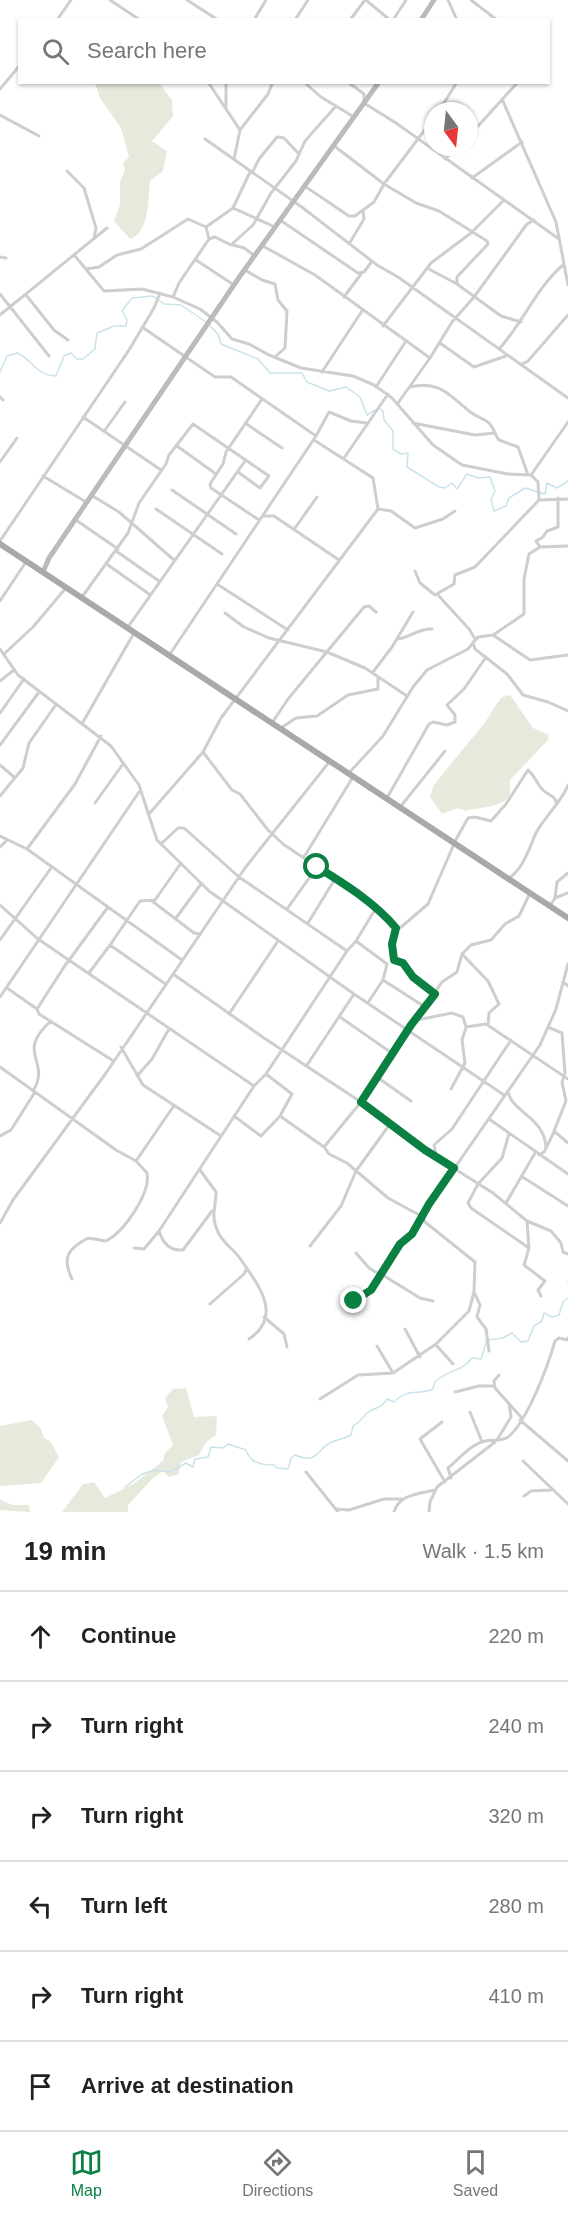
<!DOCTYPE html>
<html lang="en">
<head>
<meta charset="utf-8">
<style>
  :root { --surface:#fff; --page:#f2f2f2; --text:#222; --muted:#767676; --line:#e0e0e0; --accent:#0b8043 }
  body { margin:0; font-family:Arial,sans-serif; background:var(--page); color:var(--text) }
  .compass { position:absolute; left:424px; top:102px; width:54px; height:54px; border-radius:50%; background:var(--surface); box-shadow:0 2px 4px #0004; rotate:165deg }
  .stop { position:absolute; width:18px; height:18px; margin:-14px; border:4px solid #0b8043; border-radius:50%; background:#fff }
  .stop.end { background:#0b8043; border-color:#fff; box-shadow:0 2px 6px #0008 }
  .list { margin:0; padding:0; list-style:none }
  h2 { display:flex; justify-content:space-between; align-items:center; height:78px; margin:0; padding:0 24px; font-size:26px }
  h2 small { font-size:20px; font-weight:400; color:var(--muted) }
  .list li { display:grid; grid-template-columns:39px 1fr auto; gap:18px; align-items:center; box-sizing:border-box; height:90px; padding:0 24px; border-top:2px solid var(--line) }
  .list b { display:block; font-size:22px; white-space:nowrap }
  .list em { font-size:20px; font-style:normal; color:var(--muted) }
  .icon { flex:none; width:33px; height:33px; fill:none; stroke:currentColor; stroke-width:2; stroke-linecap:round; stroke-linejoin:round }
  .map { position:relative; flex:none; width:568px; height:1512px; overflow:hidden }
  .search { position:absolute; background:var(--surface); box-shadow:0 2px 4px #0004; left:18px; right:18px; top:18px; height:66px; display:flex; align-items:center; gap:15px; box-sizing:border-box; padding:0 21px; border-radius:0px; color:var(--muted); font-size:22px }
  .sheet { height:618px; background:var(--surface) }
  nav { display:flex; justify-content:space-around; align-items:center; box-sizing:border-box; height:84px; border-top:2px solid var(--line); background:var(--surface); font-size:16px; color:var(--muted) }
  nav a { display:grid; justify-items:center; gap:3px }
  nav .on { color:var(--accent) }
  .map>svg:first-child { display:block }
  .green { fill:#e6eadd }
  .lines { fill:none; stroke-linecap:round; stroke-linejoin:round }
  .stream { stroke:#cae3ea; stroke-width:1.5 }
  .street { stroke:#cecece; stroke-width:3 }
  .secondary { stroke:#bbb; stroke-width:5 }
  .primary { stroke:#a9a9a9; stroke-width:6 }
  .route { stroke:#0b8043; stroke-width:8 }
</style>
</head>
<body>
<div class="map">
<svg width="568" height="1512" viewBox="0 0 568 1512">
  <rect width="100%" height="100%" fill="#fff"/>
  <!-- green -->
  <path class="green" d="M95,83H159L172,100L173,116L152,141L167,151L163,171L150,181C148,198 150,232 130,239L114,221L120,205V181L125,170L123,163L129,157L121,128L100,98Z
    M510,695L533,728L549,735L548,740L510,780C509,785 511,790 510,794C505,808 478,807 466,811L458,808L442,814L430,797L433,786L486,721L497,703L502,697Z
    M186,1388L194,1417L217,1416L216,1435L206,1442L199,1455L181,1462L178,1475L169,1477L163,1471L153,1478L128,1505V1512H62L83,1484L94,1482L105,1498L133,1484L163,1461L165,1453L173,1445L162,1416L168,1407L165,1398L173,1389Z
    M32,1420L41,1429L44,1438L50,1441L59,1457L41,1483L0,1486V1426Z
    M0,1499L12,1505H29L30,1512L0,1510Z"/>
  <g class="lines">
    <!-- stream -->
    <path class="stream" d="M209,325L218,334L221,344L258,359L270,373H302L307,382L329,391L346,387L360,397L367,415L375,410
      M0,372L7,356L17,353C31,358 36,376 56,376L64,356L71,353L77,359H83L95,349L97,333L114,326H126L127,320L122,311L132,298L153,296L164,304L181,305L206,322
      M380,409L383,411L384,420L393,431V449L401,454L408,453L407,467L439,487L445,488L452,483L457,489L467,474L478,478L490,477L495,491L491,499L494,511L506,506L509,498L525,488L545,494L547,483L557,488L568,481
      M568,1282V1283
      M125,1487L142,1474L154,1470L170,1472L186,1463L193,1467L195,1459L208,1457L211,1447L223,1448L228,1444L246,1450C250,1463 261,1465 274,1465L277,1468L288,1469L291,1458L295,1455C320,1465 315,1449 332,1442C339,1439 344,1439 351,1435L353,1426C361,1422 361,1419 367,1413C374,1407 382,1409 387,1399L394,1402C409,1387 417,1396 433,1389L434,1383C445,1371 463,1371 472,1358L481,1359L487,1340L503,1338L512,1333L521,1342L528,1341L534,1326L542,1321L544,1313L552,1317L559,1315L563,1302L568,1298"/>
    <!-- street -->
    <path class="street" d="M110,0L140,20
      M187,0L218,20
      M366,0L390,20
      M448,0L457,20
      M471,0L497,20
      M57,20L71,0
      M254,20L266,0
      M295,20L308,0
      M350,20L365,0
      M393,20L406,0
      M208,82L240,130
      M226,82V107
      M304,82L321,97L354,117
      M348,82L364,94V103L396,123L559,239
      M0,89L20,65
      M502,99L556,222L568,285
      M439,111L457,82
      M0,115L39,136
      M469,136L518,82
      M205,139L303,208L377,265L398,277L568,398
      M333,145L384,184L416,203L439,211L487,241L488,244L457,277V284
      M234,159L240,130L268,94L273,82
      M445,159L458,147
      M67,171L84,188L96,228L94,238
      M252,173L259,159L277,137L284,138L298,153
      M472,178L522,142
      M306,187L349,216H355L374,202L384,184L433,119
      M233,208L275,227
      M280,220L358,273L364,272L372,261
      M209,239L206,227L233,208L250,172
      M349,244L364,219L363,210
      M233,245L244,248L255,256
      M263,246L315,275L430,358
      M75,256L104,291L142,289L173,297L179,283L209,239L215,237L231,245L253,225L271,193L296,161L305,141L336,106
      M0,257L6,258
      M196,260L234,285
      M427,268L457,284L501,316L521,322
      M86,269L99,267L117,255L141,249L188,219L206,227
      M245,270L262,280L275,284L278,300L287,311L285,348L275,357
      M0,294L49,356
      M26,295L54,330L68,340
      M173,297L200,309L217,322L232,339L249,344L269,355L301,368L353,376L374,385L392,398L433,445L462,465L508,474L531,475
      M344,297L361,274
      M0,315L107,228
      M383,326L431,263L471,233L504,200
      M142,327L215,377H231L316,436L170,654
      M440,343L474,367L506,356
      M499,349C523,323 536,288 563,265
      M522,364L528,361L568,315
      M322,372L362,311
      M376,387L406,341
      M410,387C439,380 449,395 469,411C475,416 483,418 489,423C494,428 495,435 499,440L518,447L528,475
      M0,397L3,400
      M398,403L430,358L452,322L474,297L527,224L534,220
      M83,417L161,470
      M245,423L282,448
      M413,423L475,435L495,433
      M105,430L125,402
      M316,436L329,412L351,421L367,423
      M177,446L216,474
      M344,458L388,394
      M0,462L17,438
      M531,475L568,422
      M531,475L538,482L539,500
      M43,476L86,502
      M172,490L236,534
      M91,495L119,512L174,560
      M156,509L222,554
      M378,509L391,511L415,528L443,519L455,511
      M263,516H274L339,560
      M76,520L118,549
      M259,520L211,488L210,484L223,464L226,452L262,399
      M295,528L317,497
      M0,541L129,350L154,308L160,293
      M540,547L536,541L543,537L547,531L558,527V498
      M116,551L159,581
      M108,565L149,594
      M415,571L420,583L435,595L454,584L455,575L475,567L539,500L568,499
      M217,584L288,630
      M438,595L469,629L475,639
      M82,597L128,533L139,503L166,464L169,455L193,424L269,476L260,488L238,472
      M0,601L26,562
      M225,613L244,627L269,638L327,652L365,668L407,696
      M128,627L245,461
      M493,635L530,660L568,655
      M398,639C411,637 419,628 432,629
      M473,642L475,649L507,674L523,695L548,702L568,711
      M0,649L18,675L111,746L139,785L157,840L209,891L354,994L504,1095
      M4,654L33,627L65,589
      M373,672L392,647L413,612
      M0,681L14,670
      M0,713L24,679
      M83,722L134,633
      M272,723L288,699L364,607L369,606L376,612
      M281,728L296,718L317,716L348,695L378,689V677
      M0,745L39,692
      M203,752L232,790L240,794L268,830L283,844L368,901L390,918L396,928H400L428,904L454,844
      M0,765L14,777
      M348,774L383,736L413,687L427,670L468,649L478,637L493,635L524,614V579L529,554L540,547L568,546
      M0,796L23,768L29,743L55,706
      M387,798L429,724L433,722L447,725L455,722V715L447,705L464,689L486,657
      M95,803L123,764
      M401,806L445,751
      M149,814L203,752L221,718L378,509L373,478L314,440
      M0,836L27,849L182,960
      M454,843L468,818L475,817L491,821L506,804L528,770C535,776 537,784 543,790C549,796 554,794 557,804
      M161,844L178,828H184L239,877L347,951
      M0,847L6,841
      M27,849L75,784L101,736
      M304,857L353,777
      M509,878C524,868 529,848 536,833C545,816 561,803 568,785
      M555,898L557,882L568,873
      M152,901L194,933L200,934
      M551,904L555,898L568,893
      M0,905L38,939L254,1086
      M376,908L356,941L387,964L383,980L425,1007
      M287,909L317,867
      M176,918L201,884
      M308,923L335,879
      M396,928L392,944L394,959L403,963L413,977L434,994
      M0,940L51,868
      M89,973L110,945
      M173,974L264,1038L376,1112L425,1150L493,1193L527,1221L551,1231L561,1243L563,1252L568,1254
      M563,982L568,986
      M164,983L110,945L140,901L155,900L181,863
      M7,988L37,1009L39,1014L112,1060
      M0,997L139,792
      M369,1001L383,980
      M37,1009L64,967L108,907
      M229,1014L278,941
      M340,1017L393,1054
      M417,1020L452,1013L463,1017L466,1027L486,1024L568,1079
      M488,1025L489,1013L499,1004L488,981L462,954L471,945L491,940L505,924L519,916L530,893
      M550,1028L562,1033L565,1073L562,1082L566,1101L554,1131L568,1143
      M121,1047L143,1085L221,1136
      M307,1065L354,994
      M0,1067L116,1150L136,1161L147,1173C151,1193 124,1232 106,1241L88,1238C67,1249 62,1258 72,1279
      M137,1076L152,1059L169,1029
      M377,1077L411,1101
      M451,1089L465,1063L462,1040L466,1028
      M33,1091C52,1060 14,1054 51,1021
      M508,1092C512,1112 544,1117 546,1147
      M234,1116L261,1136L280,1116
      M489,1119L568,1174
      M509,1134L502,1158L478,1184L468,1203L471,1208L529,1248L527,1221
      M0,1136L11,1130L35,1092
      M324,1147L361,1102L442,982L457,972L462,954
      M436,1155L434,1145L452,1129L511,1040
      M539,1155L544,1152L554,1132
      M136,1161L173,1107
      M200,1170L216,1192C216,1209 210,1215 218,1232C223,1243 232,1248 239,1257C256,1282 285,1315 249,1339
      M521,1176L568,1206
      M506,1203L535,1153
      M0,1223L13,1200L106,1073L245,868L330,761
      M159,1231C163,1244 170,1251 183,1250L212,1211
      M310,1246L341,1206L356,1171L390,1124
      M134,1248L144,1249L159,1231L254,1086L266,1074
      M529,1248L524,1265L545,1281L538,1290L541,1296
      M356,1253L369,1268L381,1275
      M381,1274L420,1298L433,1301
      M475,1294L480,1305L477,1317L486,1329L489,1351
      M210,1304L244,1274L246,1270
      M347,1304C379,1287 380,1274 399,1246C406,1235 415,1232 423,1217L388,1198L347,1163L329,1154L324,1147L280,1116L292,1094L266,1074L347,951L356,941
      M264,1317L284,1334L287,1347
      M405,1329L420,1357
      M436,1345L453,1364
      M377,1346L393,1373
      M499,1375L494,1381L495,1388L521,1417
      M455,1392L479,1386H494
      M320,1399L358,1375L393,1373L436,1344L469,1311L474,1292L475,1262L425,1222L422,1215L540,1045L556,1009L568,964
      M470,1412L482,1442
      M520,1420L568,1461
      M442,1422L420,1439L445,1482
      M497,1440L511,1417L509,1403
      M523,1461L568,1504
      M306,1472L338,1512
      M451,1478L448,1468C459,1459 471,1444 485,1441C493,1439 500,1442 508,1437C527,1422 548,1366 555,1341L559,1338L567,1340L568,1338
      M524,1496L531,1491L551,1490
      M337,1509L349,1510L384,1499H403
      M394,1512C399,1494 419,1494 435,1490
      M429,1512L430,1502L437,1487L495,1442"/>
    <!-- secondary -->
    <path class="secondary" d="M421,20L434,0
      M43,572L49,558L240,276L379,82"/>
    <!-- primary -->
    <path class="primary" d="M0,544L568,918"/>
  </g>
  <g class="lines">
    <!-- route -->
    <path class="route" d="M317,867C345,884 375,903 396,928L392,944L394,960L403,963L413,977L435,994L411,1025L361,1102L425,1150L454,1168L429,1204L412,1234L400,1244L371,1290L354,1301"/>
  </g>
</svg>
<svg class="compass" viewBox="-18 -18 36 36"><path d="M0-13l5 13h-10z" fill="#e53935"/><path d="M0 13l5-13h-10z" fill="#767676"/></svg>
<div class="stop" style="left:317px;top:867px"></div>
<div class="stop end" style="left:354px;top:1301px"></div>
<div class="search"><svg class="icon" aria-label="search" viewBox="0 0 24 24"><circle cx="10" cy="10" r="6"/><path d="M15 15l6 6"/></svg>Search here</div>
</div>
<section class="sheet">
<h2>19 min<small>Walk · 1.5 km</small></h2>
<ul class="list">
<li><svg class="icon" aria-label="ahead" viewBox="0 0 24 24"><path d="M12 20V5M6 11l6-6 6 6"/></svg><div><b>Continue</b></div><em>220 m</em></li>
<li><svg class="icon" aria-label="right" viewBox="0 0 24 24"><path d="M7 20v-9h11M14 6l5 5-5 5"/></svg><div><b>Turn right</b></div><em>240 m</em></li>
<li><svg class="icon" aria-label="right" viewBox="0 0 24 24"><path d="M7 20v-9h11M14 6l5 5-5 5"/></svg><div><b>Turn right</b></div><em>320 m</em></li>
<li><svg class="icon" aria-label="left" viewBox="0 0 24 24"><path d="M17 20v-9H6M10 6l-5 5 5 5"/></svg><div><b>Turn left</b></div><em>280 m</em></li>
<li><svg class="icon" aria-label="right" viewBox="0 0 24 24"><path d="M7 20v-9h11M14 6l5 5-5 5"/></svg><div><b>Turn right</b></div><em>410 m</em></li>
<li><svg class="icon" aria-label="arrive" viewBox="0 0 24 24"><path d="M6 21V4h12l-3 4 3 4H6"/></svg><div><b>Arrive at destination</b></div></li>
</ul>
</section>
<nav>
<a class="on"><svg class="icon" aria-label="map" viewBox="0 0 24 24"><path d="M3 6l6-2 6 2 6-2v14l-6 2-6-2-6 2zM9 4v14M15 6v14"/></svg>Map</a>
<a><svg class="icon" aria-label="directions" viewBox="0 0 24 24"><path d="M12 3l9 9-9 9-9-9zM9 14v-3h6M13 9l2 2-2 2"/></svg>Directions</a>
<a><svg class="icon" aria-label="saved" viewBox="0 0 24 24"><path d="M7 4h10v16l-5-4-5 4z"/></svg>Saved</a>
</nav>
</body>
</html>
